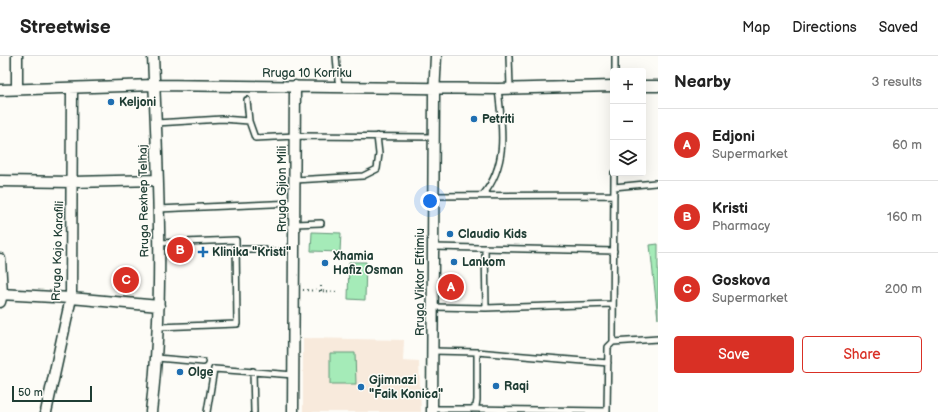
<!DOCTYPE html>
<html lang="en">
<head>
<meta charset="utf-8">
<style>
  :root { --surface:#fff; --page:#f6f6f6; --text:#222; --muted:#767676; --line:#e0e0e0; --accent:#d93025 }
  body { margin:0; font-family:"Balsamiq Sans",sans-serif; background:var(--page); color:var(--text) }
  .controls { position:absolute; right:12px; top:12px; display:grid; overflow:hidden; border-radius:4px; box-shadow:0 4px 16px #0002 }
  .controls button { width:36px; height:36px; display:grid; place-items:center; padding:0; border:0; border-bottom:1px solid var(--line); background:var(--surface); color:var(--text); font:20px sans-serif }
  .scale { position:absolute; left:12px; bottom:10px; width:80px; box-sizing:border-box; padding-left:4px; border:2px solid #1f3d34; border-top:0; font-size:11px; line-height:14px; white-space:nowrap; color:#1f3d34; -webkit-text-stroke:3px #fdfcf7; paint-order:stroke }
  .you { position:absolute; left:430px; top:145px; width:14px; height:14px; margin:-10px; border:3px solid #fff; border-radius:50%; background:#1a73e8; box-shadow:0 0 0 6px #1a73e833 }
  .badge { display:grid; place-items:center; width:26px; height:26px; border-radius:50%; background:var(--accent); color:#fff; font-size:13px; font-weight:700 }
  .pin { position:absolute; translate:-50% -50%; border:2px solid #fff; box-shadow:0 1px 4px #0006 }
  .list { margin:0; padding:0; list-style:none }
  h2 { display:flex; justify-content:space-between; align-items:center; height:52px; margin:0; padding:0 16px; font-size:17px }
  h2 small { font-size:13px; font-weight:400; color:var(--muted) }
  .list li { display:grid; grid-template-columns:26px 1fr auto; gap:12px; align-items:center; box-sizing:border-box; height:72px; padding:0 16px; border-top:1px solid var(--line) }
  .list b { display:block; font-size:15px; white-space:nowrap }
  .list p { margin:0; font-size:13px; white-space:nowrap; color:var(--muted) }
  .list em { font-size:13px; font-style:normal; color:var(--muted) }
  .actions { display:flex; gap:8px; padding:12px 16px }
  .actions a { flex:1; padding:9px 0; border:1px solid var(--accent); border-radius:4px; text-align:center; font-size:14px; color:var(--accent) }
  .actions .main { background:var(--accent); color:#fff }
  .icon { flex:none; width:22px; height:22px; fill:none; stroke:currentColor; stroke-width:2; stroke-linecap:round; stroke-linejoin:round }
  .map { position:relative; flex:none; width:658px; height:356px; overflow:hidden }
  header { display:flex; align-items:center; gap:24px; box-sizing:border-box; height:56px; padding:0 20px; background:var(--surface); border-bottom:1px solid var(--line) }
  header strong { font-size:19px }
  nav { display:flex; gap:22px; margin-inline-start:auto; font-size:14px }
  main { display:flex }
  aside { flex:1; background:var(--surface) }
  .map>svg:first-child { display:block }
  .built { fill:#f8eadc }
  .green { fill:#a5ebb8; stroke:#629476 }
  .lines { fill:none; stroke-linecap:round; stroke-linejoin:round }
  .service-casing { stroke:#1f3d34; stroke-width:8 }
  .minor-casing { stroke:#1f3d34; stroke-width:13 }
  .path { stroke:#1f3d34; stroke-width:2; stroke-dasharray:1 3; stroke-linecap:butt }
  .service { stroke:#fdfcf7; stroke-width:5 }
  .minor { stroke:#fdfcf7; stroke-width:10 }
  .poi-dot { fill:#1f6fb2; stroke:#fdfcf7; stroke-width:1.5 }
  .labels { text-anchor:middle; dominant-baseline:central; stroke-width:3; stroke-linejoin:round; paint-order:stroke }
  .street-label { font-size:12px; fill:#1f3d34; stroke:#fdfcf7 }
  .poi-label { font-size:12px; font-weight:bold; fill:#1f3d34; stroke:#fdfcf7; text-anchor:start }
</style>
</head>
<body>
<header>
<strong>Streetwise</strong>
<nav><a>Map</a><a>Directions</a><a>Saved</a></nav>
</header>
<main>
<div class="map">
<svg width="658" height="356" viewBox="0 0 658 356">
  <rect width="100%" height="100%" fill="#fdfcf7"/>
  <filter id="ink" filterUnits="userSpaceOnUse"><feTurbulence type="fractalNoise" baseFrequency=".025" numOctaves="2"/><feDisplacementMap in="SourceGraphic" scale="8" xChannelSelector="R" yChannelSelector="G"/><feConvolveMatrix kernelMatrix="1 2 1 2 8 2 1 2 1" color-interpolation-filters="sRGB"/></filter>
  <g filter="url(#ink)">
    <!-- built -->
    <path class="built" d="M303,282L404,284L403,305L419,306L421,356H303Z"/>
    <!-- green -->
    <path class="green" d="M312,176L341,177L340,196L311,195Z
      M658,188V263L650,189Z
      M349,206H366L365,244L348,243Z
      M330,297H355L356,328H330Z"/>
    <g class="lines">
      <defs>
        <path id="service" d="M336,0L338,24L340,30
          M509,0L510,32
          M615,0V15
          M247,44L249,65
          M156,67L222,63L249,65L255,82L296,80L434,81
          M295,124L363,120L377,113L379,98L377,80
          M614,131L655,127
          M483,139C509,107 502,70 498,33
          M433,140L614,139
          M158,153L295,147
          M295,168L321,167
          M158,187L236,184L237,268L158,271
          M433,191L614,195
          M485,192L486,252
          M236,193H264
          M433,251L486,252L613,248
          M613,286L658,283
          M432,295L477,296L608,307
          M157,302L203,306
          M253,315L254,356
          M432,353H472L476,350L477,344V296
          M472,353L607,355
          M207,356L214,313L294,319
          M607,356L608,291L613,286L614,117"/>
        <path id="minor" d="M17,0V33
          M643,30H658
          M0,34L154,29L498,33L613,30
          M0,125L73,126L157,124
          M0,203L2,238L0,246
          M0,238L71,242L159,250
          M46,356L71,242L72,32
          M151,356C165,238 158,118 153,0
          M293,356L295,30
          M432,356L434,39L436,0"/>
      </defs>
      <!-- service casing -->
      <use href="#service" class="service-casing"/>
      <!-- minor casing -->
      <use href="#minor" class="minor-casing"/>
      <!-- path -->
      <path class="path" d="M271,192H285
        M321,230V235
        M303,234L338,236"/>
      <!-- service -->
      <use href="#service" class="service"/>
      <!-- minor -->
      <use href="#minor" class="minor"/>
    </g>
  </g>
  <!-- markers -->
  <g class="poi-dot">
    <circle cx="111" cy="46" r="4"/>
    <circle cx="474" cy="63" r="4"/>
    <circle cx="450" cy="178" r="4"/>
    <path d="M201 190h4v4h4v4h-4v4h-4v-4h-4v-4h4z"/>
    <circle cx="454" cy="206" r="4"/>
    <circle cx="325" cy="207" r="4"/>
    <circle cx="180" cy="316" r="4"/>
    <circle cx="496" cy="330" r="4"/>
    <circle cx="361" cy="331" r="4"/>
  </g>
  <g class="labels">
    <!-- street labels -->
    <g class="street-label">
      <text x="307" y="17">Rruga 10 Korriku</text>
      <text transform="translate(282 133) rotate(-90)">Rruga Gjion Mili</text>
      <text transform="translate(144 145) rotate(-91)">Rruga Rexhep Telhaj</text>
      <text transform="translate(58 195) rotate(-88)">Rruga Kajo Karafili</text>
      <text transform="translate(420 226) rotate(-90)">Rruga Viktor Eftimiu</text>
    </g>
    <!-- poi labels -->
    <g class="poi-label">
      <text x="119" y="46">Keljoni</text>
      <text x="482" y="63">Petriti</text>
      <text x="458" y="178">Claudio Kids</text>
      <text x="212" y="196">Klinika "Kristi"</text>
      <text x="333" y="200">Xhamia<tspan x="333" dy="14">Hafiz Osman</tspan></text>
      <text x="462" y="206">Lankom</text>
      <text x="188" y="316">Olge</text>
      <text x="369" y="324">Gjimnazi<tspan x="369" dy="14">"Faik Konica"</tspan></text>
      <text x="504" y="330">Raqi</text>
    </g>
  </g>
</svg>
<div class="controls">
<button>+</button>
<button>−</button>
<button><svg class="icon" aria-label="layers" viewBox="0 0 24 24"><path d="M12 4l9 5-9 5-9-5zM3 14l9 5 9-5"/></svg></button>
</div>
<div class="scale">50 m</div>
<div class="you"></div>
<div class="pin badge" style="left:451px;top:231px">A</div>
<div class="pin badge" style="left:180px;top:194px">B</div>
<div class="pin badge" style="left:126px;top:224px">C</div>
</div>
<aside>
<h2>Nearby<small>3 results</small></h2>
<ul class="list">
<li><span class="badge">A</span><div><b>Edjoni</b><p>Supermarket</p></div><em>60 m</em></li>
<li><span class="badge">B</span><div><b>Kristi</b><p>Pharmacy</p></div><em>160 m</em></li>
<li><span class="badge">C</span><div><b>Goskova</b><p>Supermarket</p></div><em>200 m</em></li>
</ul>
<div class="actions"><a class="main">Save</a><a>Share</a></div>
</aside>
</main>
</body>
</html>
